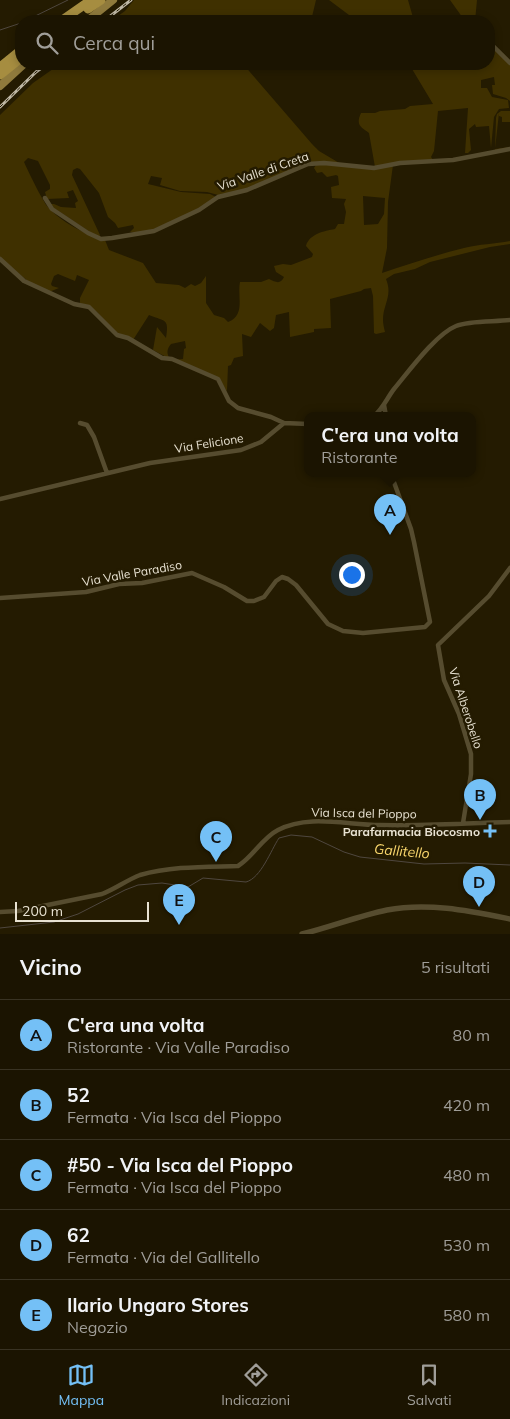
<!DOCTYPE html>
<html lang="it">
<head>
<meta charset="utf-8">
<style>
  :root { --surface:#1b1401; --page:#282110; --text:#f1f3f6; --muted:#a09e99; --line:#393323; --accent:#74c0f6 }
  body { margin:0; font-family:Mulish,sans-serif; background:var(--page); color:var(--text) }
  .scale { position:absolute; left:15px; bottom:12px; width:134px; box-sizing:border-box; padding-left:5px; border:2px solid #e8e2d2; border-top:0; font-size:14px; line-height:18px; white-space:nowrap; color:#e8e2d2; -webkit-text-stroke:4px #241b01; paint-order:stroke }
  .you { position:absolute; left:351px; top:574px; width:18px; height:18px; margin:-12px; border:4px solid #fff; border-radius:50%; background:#1a73e8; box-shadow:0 0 0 8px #1a73e833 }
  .badge { display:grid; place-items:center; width:32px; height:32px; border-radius:50%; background:var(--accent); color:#111; font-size:16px; font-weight:700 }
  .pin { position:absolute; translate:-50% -41px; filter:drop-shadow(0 1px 2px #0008) }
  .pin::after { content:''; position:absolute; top:26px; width:18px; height:15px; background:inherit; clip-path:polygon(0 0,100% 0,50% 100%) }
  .popup { position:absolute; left:304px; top:412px; width:172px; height:65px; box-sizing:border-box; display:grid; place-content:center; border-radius:10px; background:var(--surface); filter:drop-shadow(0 1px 4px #0005); font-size:16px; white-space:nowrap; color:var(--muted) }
  .popup b { font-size:19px; color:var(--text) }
  .popup::after { content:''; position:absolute; left:50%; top:100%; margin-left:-10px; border:10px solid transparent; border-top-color:var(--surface) }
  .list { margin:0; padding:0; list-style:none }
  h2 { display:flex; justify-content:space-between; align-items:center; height:65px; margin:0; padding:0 20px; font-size:21px }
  h2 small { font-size:16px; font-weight:400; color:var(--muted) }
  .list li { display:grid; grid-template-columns:32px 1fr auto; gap:15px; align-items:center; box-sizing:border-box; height:70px; padding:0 20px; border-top:1px solid var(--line) }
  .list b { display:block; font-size:19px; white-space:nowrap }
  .list p { margin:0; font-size:16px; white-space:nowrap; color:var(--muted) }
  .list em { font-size:16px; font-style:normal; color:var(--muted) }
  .icon { flex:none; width:28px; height:28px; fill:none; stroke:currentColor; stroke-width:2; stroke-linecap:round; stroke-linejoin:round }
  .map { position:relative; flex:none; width:510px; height:934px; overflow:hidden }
  .search { position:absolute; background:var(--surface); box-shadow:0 2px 8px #0003; left:15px; right:15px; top:15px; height:55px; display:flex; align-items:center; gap:12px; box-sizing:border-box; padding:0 18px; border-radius:20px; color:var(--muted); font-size:19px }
  .sheet { height:415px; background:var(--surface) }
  nav { display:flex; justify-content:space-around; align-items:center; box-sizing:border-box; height:70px; border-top:1px solid var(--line); background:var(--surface); font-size:14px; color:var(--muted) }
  nav a { display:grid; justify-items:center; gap:2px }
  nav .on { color:var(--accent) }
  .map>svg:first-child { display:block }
  .green { fill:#3f3000; fill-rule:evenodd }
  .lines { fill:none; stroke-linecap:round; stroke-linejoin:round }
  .stream { stroke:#4f473f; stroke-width:1 }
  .minor { stroke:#564c2f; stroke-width:4.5 }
  .tertiary { stroke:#564c2f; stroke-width:5.5 }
  .primary { stroke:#8f7a3c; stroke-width:8 }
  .motorway { stroke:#a68d40; stroke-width:9 }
  .rail-casing { stroke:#bfb8a6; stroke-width:3 }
  .rail { stroke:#241b01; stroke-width:1; stroke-dasharray:4; stroke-linecap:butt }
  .poi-dot { fill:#74c0f6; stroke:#241b01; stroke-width:2 }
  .labels { text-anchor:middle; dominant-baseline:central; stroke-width:5; stroke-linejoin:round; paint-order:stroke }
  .street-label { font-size:12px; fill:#e8e2d2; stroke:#241b01 }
  .poi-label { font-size:12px; font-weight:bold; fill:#e8e2d2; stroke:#241b01; text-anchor:end }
  .water-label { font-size:14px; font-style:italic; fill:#f9d66c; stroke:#241b01 }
</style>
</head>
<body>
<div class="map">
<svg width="510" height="934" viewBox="0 0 510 934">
  <rect width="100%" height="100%" fill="#241b01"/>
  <!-- green -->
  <path class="green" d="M134,0H316L311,21H111L125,11Z
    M329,0H408L414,21H357Z
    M450,0H477L475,21H465Z
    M492,45L510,65V101L506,98L493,94L492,85H495L494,77L481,80V88H487L492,97L508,100L509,108L499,109L494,117L491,148L489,126L476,127L475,124L469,129L471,150L468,153H465L468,108L438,111L434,151L431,157L433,160L375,167L369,133C362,127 355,126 361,113H375L380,111L405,109L410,106L433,104L409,64H489V53L491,48L490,46Z
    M60,64H243L312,144L319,151L341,164L309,165L250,188L222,196L207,192L180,191L160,185L162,178L151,176L148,184L181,192L210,194L216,197L199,210L154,229L137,233L130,232L134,228L133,225L118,228L115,223L108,217L99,193L80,169L77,168L73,170L72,175L100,235L99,238L48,204H54L61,207L76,208L75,203L78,201L73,190L67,192L69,198L47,199L45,192L50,189V185L38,161L28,158L24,162C27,169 43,202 48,207C61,222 86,235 105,240L109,250L143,263L156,283L179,285L185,288L191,284L195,286L201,283L206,276V303L214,315L224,318L228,322C246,315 237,296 240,282H261L269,279C276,282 280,285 284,277L276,272L274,266L283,264L291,265L312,257L313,254L306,246C309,234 324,231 335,229L338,224H344L346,212L344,204L346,199L332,198L331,187L339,185L338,176L336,175L327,177L322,172L317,173L314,168L316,165H335L374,169L393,165L388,202L387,248L382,273C409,264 436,255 464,248C479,244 495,244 510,241V244L490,247L430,262L415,269L394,274L386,279C393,296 383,304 383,320C383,324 384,328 385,332L376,334L374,333L373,296L371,288L364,289L361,291L330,299L331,328L314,329V332L290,337L289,312L276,315L274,328L270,331L260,323L251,337L242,334L243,356L234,358L231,365L228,366L227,391L219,381L173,360L183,359L184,349L186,348L185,341L171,344C167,349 166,353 170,359L153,350L157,327L166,338C169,318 166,322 149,315L133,340L114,331L97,312L80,303V298L89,280L77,275L75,281L58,274L54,276L51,284L52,286L59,288L49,292L29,282L0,258V115L33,83ZM363,196L385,198L384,214L378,224L364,225Z
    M501,111H510V122H502V117L499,116V113L495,149L510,147L495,151L496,118L497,114Z"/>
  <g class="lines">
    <!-- stream -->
    <path class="stream" d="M25,21L68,0
      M0,30L21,23
      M0,928L54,922L78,914L125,890L138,885L162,883L188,887L203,878L246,882C261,878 271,850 279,838L291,835L312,837L344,852L360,857L424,864L465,863L510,865"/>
    <!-- minor -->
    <path class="minor" d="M489,42L510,63
      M45,198L52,209L88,233L101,239L112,238L154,231L199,210L218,197L247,190L308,164L324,163L374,168L400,163L453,160L510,149
      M0,259L24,281L74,304L89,307L117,335L128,338L162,358L172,359L218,379L229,401L238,408L271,417L284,423
      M384,405L386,416
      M374,416C383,409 387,398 394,389C409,371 436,334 456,326C470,320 495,322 510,320
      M80,423L87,425L94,437L107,473
      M0,499L150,463L241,450L261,442L284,423L308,424
      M0,598L86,592L119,584L142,583L192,573L224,587L247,601H254L264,597L276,581L282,577L288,579L296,585L328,624L343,631L363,633L425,627L430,622L414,542L411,529L391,474
      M463,823L471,774V754L459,714L444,680L438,645L489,596L510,568
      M0,912L18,911L102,894C115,889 127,880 140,875C172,866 206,867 238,866C253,857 262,838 278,830C309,814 346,825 380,825C423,826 467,823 510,822"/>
    <!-- tertiary -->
    <path class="tertiary" d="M302,934C331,927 358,916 387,910C428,902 470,911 510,919"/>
    <!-- primary -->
    <path class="primary" d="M87,21L113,0
      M0,86L24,64"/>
    <!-- motorway -->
    <path class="motorway" d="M88,9L101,0
      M61,21L91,0
      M0,67L21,50
      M0,75L21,58"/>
    <defs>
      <path id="rail" d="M104,21L131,0
        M0,107L36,72L47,64"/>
    </defs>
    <!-- rail casing -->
    <use href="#rail" class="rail-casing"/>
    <!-- rail -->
    <use href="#rail" class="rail"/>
  </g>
  <!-- markers -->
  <path class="poi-dot" d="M487.5 823.5h5v5h5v5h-5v5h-5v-5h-5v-5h5z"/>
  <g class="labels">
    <!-- street labels -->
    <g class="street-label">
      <text transform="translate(263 171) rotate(-19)">Via Valle di Creta</text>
      <text transform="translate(209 443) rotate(-9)">Via Felicione</text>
      <text transform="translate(132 573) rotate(-10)">Via Valle Paradiso</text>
      <text transform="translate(466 708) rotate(72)">Via Alberobello</text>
      <text transform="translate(364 813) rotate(1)">Via Isca del Pioppo</text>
    </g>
    <!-- poi labels -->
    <g class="poi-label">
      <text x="480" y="831">Parafarmacia Biocosmo</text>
    </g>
    <!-- water labels -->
    <g class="water-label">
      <text transform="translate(402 851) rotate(5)">Gallitello</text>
    </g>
  </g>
</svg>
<div class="scale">200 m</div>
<div class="you"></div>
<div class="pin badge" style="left:390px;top:535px">A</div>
<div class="popup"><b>C'era una volta</b>Ristorante</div>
<div class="pin badge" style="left:480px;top:820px">B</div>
<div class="pin badge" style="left:216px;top:862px">C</div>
<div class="pin badge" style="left:479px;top:907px">D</div>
<div class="pin badge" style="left:179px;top:925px">E</div>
<div class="search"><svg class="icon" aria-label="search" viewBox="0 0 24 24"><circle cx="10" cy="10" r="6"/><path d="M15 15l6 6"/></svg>Cerca qui</div>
</div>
<section class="sheet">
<h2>Vicino<small>5 risultati</small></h2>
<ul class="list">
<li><span class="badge">A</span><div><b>C'era una volta</b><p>Ristorante · Via Valle Paradiso</p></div><em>80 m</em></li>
<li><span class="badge">B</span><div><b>52</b><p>Fermata · Via Isca del Pioppo</p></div><em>420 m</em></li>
<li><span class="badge">C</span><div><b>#50 - Via Isca del Pioppo</b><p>Fermata · Via Isca del Pioppo</p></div><em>480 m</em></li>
<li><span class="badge">D</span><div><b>62</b><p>Fermata · Via del Gallitello</p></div><em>530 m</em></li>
<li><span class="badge">E</span><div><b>Ilario Ungaro Stores</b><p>Negozio</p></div><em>580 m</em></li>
</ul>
</section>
<nav>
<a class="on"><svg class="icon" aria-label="map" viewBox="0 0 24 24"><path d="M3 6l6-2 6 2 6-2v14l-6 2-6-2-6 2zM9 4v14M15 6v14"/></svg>Mappa</a>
<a><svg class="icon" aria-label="directions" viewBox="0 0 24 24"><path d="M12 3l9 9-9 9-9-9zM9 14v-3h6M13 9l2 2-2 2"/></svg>Indicazioni</a>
<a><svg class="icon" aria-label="saved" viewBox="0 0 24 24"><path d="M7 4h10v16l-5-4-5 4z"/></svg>Salvati</a>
</nav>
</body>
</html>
